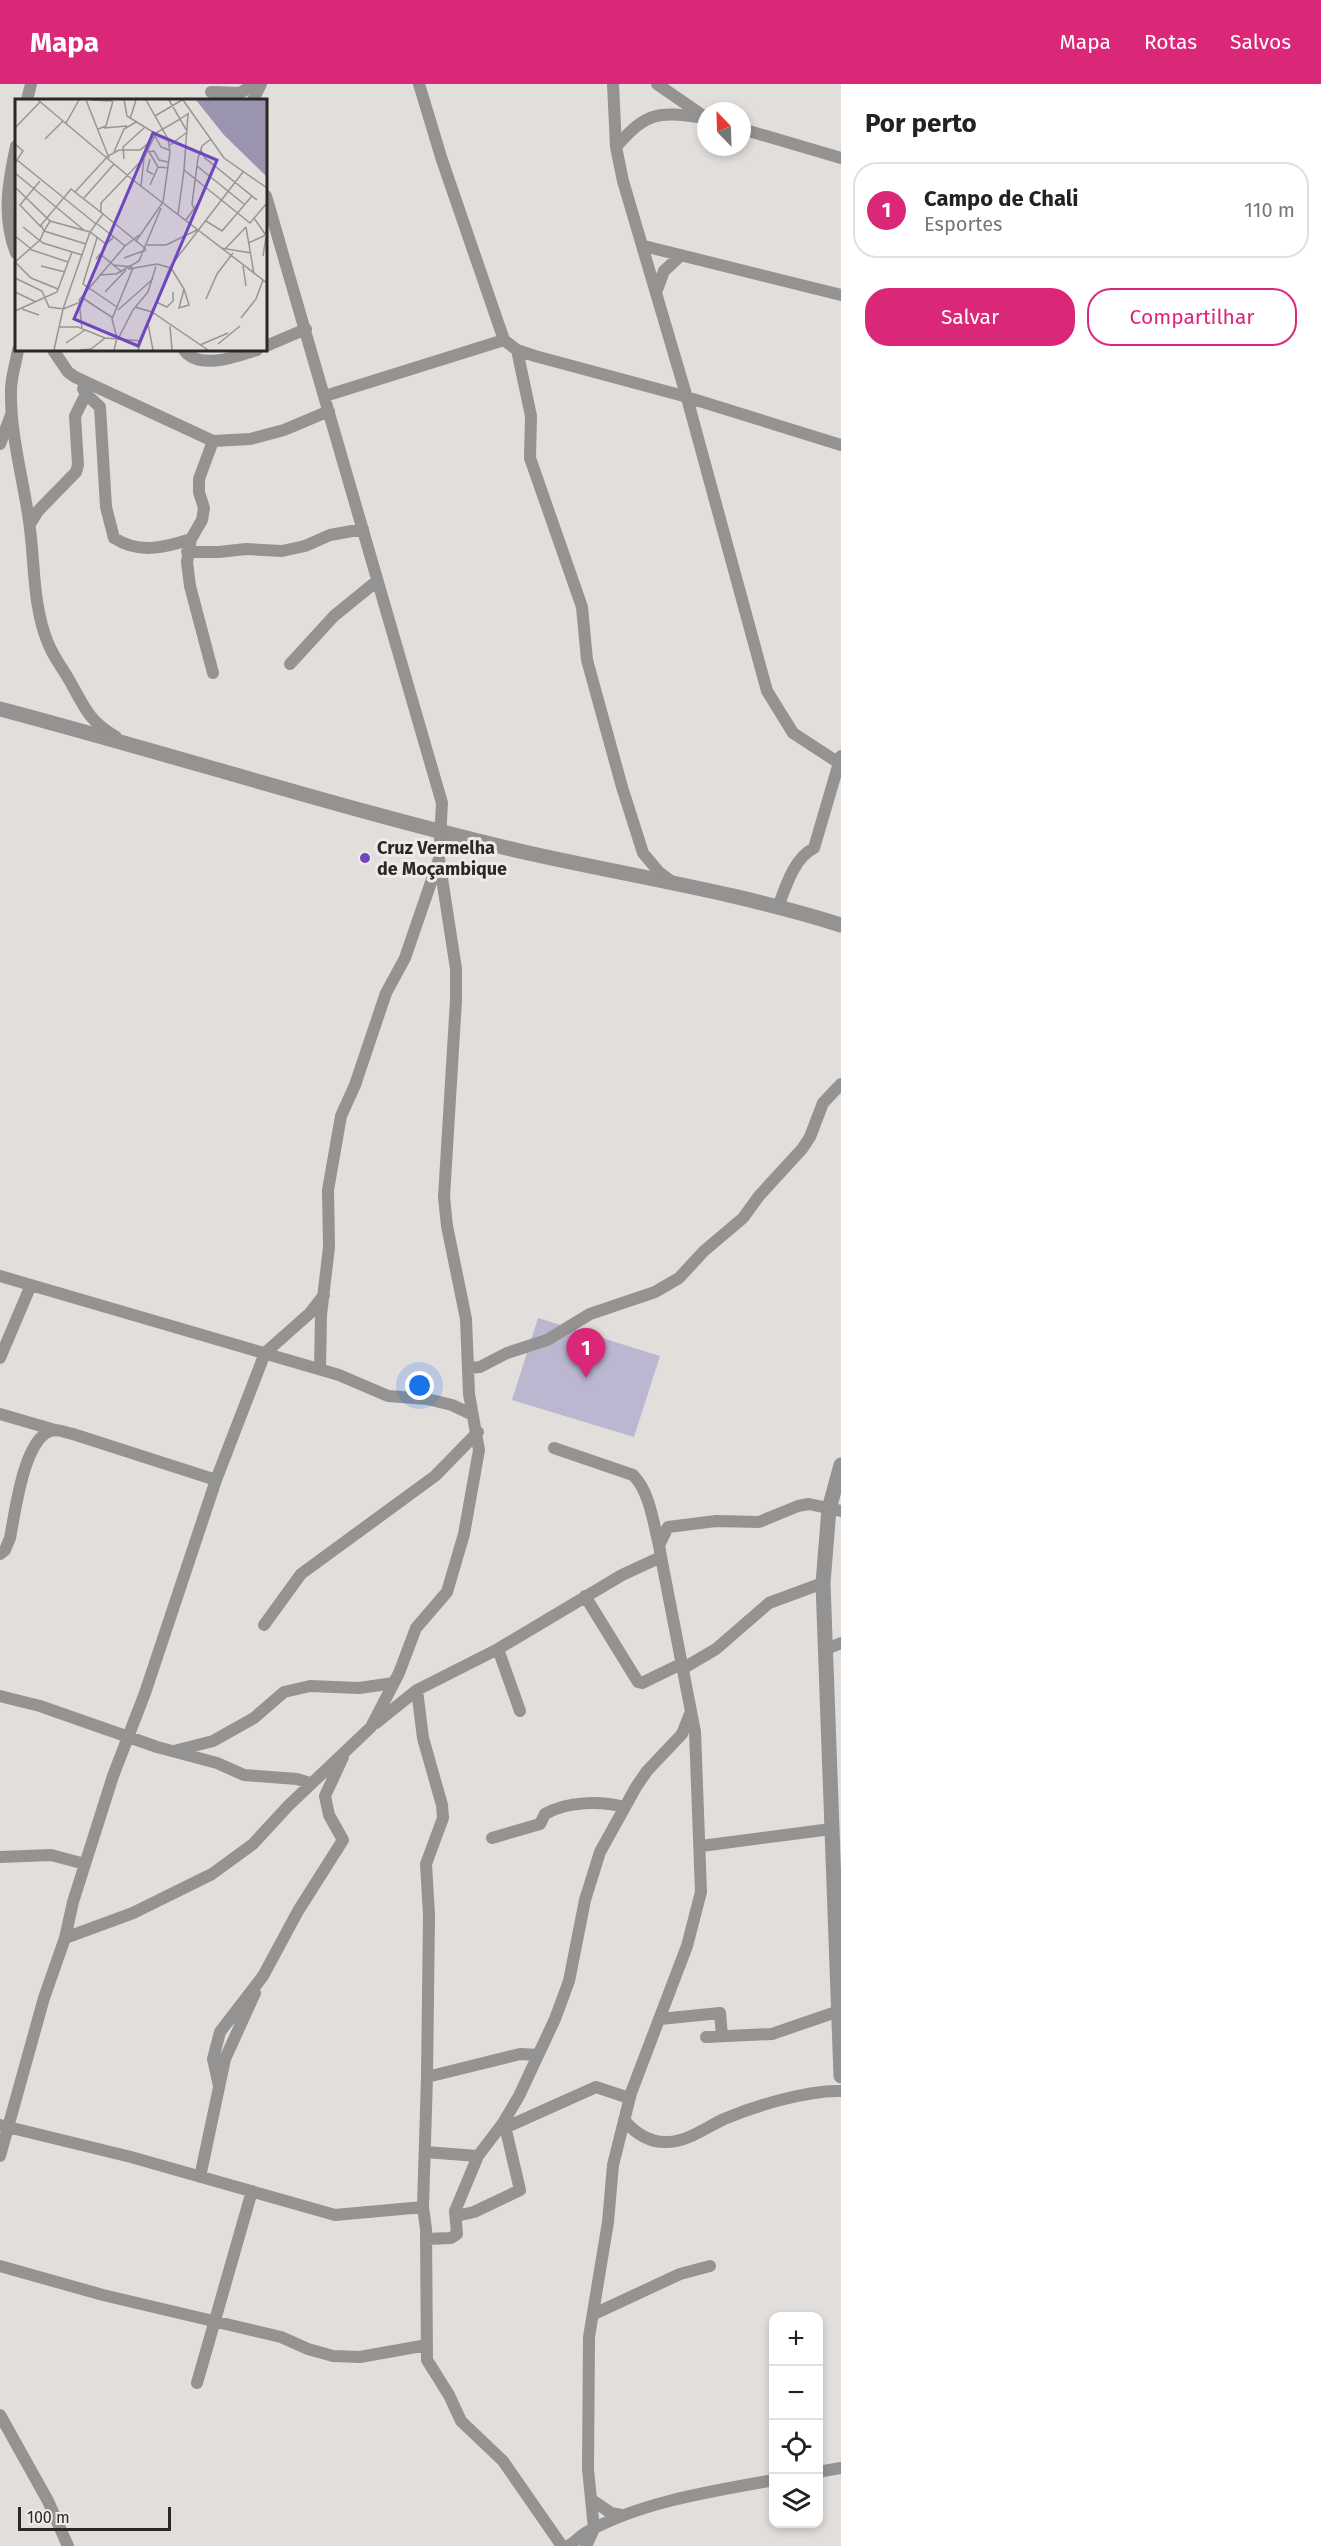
<!DOCTYPE html>
<html lang="pt">
<head>
<meta charset="utf-8">
<style>
  :root { --surface:#fff; --page:#f2f2f2; --text:#222; --muted:#767676; --line:#e0e0e0; --accent:#db2777 }
  body { margin:0; font-family:"Fira Sans",sans-serif; background:var(--page); color:var(--text) }
  .controls { position:absolute; right:18px; bottom:18px; display:grid; overflow:hidden; border-radius:12px; box-shadow:0 3px 9px #0003 }
  .controls button { width:54px; height:54px; display:grid; place-items:center; padding:0; border:0; border-bottom:2px solid var(--line); background:var(--surface); color:var(--text); font:30px sans-serif }
  .compass { position:absolute; left:697px; top:18px; width:54px; height:54px; border-radius:50%; background:var(--surface); box-shadow:0 3px 9px #0003; rotate:337deg }
  .scale { position:absolute; left:18px; bottom:15px; width:153px; box-sizing:border-box; padding-left:6px; border:3px solid #2a2928; border-top:0; font-size:16px; line-height:21px; white-space:nowrap; color:#2a2928; -webkit-text-stroke:4px #eeebe9; paint-order:stroke }
  .you { position:absolute; left:420px; top:1302px; width:21px; height:21px; margin:-15px; border:4px solid #fff; border-radius:50%; background:#1a73e8; box-shadow:0 0 0 9px #1a73e833 }
  .badge { display:grid; place-items:center; width:39px; height:39px; border-radius:50%; background:var(--accent); color:#fff; font-size:20px; font-weight:700 }
  .pin { position:absolute; translate:-50% -50px; filter:drop-shadow(0 2px 3px #0008) }
  .pin::after { content:''; position:absolute; top:32px; width:21px; height:18px; background:inherit; clip-path:polygon(0 0,100% 0,50% 100%) }
  .list { margin:0; padding:0; list-style:none }
  h2 { display:flex; justify-content:space-between; align-items:center; height:78px; margin:0; padding:0 24px; font-size:26px }
  h2 small { font-size:20px; font-weight:400; color:var(--muted) }
  .list li { display:grid; grid-template-columns:39px 1fr auto; gap:18px; align-items:center; box-sizing:border-box; height:96px; margin:0 12px 12px; padding:0 12px; border:2px solid var(--line); border-radius:24px }
  .list b { display:block; font-size:22px; white-space:nowrap }
  .list p { margin:0; font-size:20px; white-space:nowrap; color:var(--muted) }
  .list em { font-size:20px; font-style:normal; color:var(--muted) }
  .actions { display:flex; gap:12px; padding:18px 24px }
  .actions a { flex:1; padding:14px 0; border:2px solid var(--accent); border-radius:24px; text-align:center; font-size:21px; color:var(--accent) }
  .actions .main { background:var(--accent); color:#fff }
  .icon { flex:none; width:33px; height:33px; fill:none; stroke:currentColor; stroke-width:2; stroke-linecap:round; stroke-linejoin:round }
  .map { position:relative; flex:none; width:841px; height:2462px; overflow:hidden }
  header { display:flex; align-items:center; gap:36px; box-sizing:border-box; height:84px; padding:0 30px; background:var(--accent); color:#fff }
  header strong { font-size:28px }
  nav { display:flex; gap:33px; margin-inline-start:auto; font-size:21px }
  main { display:flex }
  aside { flex:1; background:var(--surface) }
  .map>svg:first-child { display:block }
  .green { fill:#bcb7d1 }
  .lines { fill:none; stroke-linecap:round; stroke-linejoin:round }
  .minor { stroke:#949392; stroke-width:12 }
  .tertiary { stroke:#949392; stroke-width:15 }
  .poi-dot { fill:#7046be; stroke:#eeebe9; stroke-width:2 }
  .labels { text-anchor:middle; dominant-baseline:central; stroke-width:6; stroke-linejoin:round; paint-order:stroke }
  .poi-label { font-size:18px; font-weight:bold; fill:#2a2928; stroke:#eeebe9; text-anchor:start }
  .inset-road { fill:none; stroke:#989694; stroke-width:1.5 }
  .view { fill:#7046be; fill-opacity:0.15; stroke:#7046be; stroke-width:3 }
  .inset-edge { fill:none; stroke:#2a2928; stroke-width:3 }
</style>
</head>
<body>
<header>
<strong>Mapa</strong>
<nav><a>Mapa</a><a>Rotas</a><a>Salvos</a></nav>
</header>
<main>
<div class="map">
<svg width="841" height="2462" viewBox="0 0 841 2462">
  <rect width="100%" height="100%" fill="#e1dedc"/>
  <!-- green -->
  <path class="green" d="M538,1234L660,1272L634,1353L512,1316Z"/>
  <g class="lines">
    <!-- minor -->
    <path class="minor" d="M419,0L442,76L504,256L517,266L535,272L680,311L841,361
      M613,0L616,63L623,97L687,314L767,607L793,649L839,679
      M657,0L702,31
      M211,8L240,9L255,0
      M27,16L31,0
      M253,16L261,0
      M742,45L841,74
      M16,62C8,99 2,133 16,169
      M616,63C649,25 659,28 706,34
      M266,112L442,719L439,775L405,874L386,909L355,1001L341,1032L328,1106L329,1163L321,1231L320,1285
      M644,162L841,211
      M657,206L664,187L679,173
      M266,262L306,245
      M18,266C16,279 11,293 11,306C10,350 23,394 29,437C35,477 32,520 48,559C53,572 61,582 68,594C84,621 86,635 116,653
      M53,266L68,288L75,293L213,357L250,355L284,346L329,327
      M184,266C199,287 238,272 257,266
      M517,266L531,332L530,374L582,523L587,576L622,703L643,769L659,788L671,797
      M86,310L100,323L106,423L114,454C139,470 164,464 191,455
      M325,312L504,256
      M213,357L199,395V408L204,424L202,436L191,455L187,478L190,502L213,589
      M0,360L11,331
      M30,440L38,427L76,388L78,381L75,332L86,310L83,305
      M187,468H219L246,465L282,467L305,462L330,451L363,445
      M290,580L334,532L377,497
      M778,823C786,802 794,774 814,764L841,672
      M0,1192L339,1291L388,1312L427,1315L452,1321L471,1330
      M0,1274L31,1201
      M468,1284L480,1283L507,1269L547,1256L590,1230L655,1208L679,1194L704,1167L743,1134L759,1112L802,1065L810,1053L823,1019L841,1000
      M0,1330L55,1346
      M554,1364L633,1391C650,1408 653,1438 659,1461
      M0,1470L5,1466L10,1454C15,1430 24,1348 55,1346C60,1346 68,1349 73,1350L216,1396
      M585,1512L638,1598L642,1599L681,1580
      M264,1541L301,1490L435,1392L478,1348
      M498,1565L520,1627
      M824,1566L841,1559
      M682,1585L716,1565L769,1519L823,1499
      M417,1606L423,1654L442,1721L443,1734L426,1780L429,1831L427,1993L423,2123L426,2145L427,2276L449,2311L461,2337L503,2377L562,2462
      M0,1612L40,1622L157,1663L217,1679L244,1691L297,1695L310,1699
      M376,1639L417,1606L498,1565L622,1491L661,1473L659,1461L668,1443L716,1437L759,1438L798,1422L809,1420L841,1427
      M174,1667L213,1657L254,1634L284,1608L310,1602L359,1604L394,1599
      M492,1754L540,1740L545,1730C567,1717 601,1717 624,1723
      M701,1762L831,1745
      M0,1773L51,1771L85,1780
      M65,1854L133,1829L212,1790L253,1760L289,1721L371,1643L399,1589L416,1544L447,1508L464,1450L479,1366L469,1310L466,1235L447,1142L444,1113L456,916V885L439,775
      M660,1935L720,1929L722,1952
      M706,1953L772,1950L839,1927
      M427,1993L520,1970L538,1971
      M219,2002L213,1975L220,1948L263,1892L298,1827L343,1756L329,1731L325,1712L343,1673
      M624,2036C635,2049 650,2059 668,2058C687,2058 707,2043 724,2035C755,2022 807,2006 841,2007
      M503,2039L509,2042L596,2003L629,2014
      M0,2041L131,2073L335,2131L423,2123
      M425,2068L478,2072
      M0,2072L44,1914L65,1854L73,1818L113,1692L145,1609L216,1396L265,1269L310,1229L324,1211
      M200,2093L225,1975L255,1909
      M456,2132L474,2128L520,2106L505,2042
      M426,2155L451,2154L457,2150L455,2127L478,2072L503,2039L519,2012L555,1935L569,1897L585,1816L600,1768L636,1703L647,1687L682,1650L690,1630
      M0,2182L103,2211L281,2253L308,2265L333,2272L360,2273L427,2261
      M594,2230L680,2190L710,2182
      M197,2299L252,2107
      M0,2331L48,2417L68,2462
      M818,2388L841,2384
      M592,2416L611,2429L621,2431
      M568,2462C575,2458 580,2452 587,2448C641,2418 712,2407 774,2396
      M586,2462L594,2445L588,2385L589,2253L608,2138L613,2081L631,2009L687,1862L701,1808L695,1648L661,1473"/>
    <!-- tertiary -->
    <path class="tertiary" d="M0,625C175,671 348,727 524,768C630,792 737,808 841,841
      M841,1381L829,1425L823,1499L841,1992"/>
  </g>
  <!-- markers -->
  <circle class="poi-dot" cx="365" cy="774" r="6"/>
  <g class="labels">
    <!-- poi labels -->
    <g class="poi-label">
      <text x="377" y="764">Cruz Vermelha<tspan x="377" dy="21">de Moçambique</tspan></text>
    </g>
  </g>
  <!-- overview -->
  <g transform="translate(15 15)">
    <rect width="252" height="252" fill="#e1dedc"/>
    <path d="M181,1H252V78L209,36Z" fill="#9a94af"/>
    <path class="inset-road" d="M23,1L118,81L252,184M71,1L94,59M76,1L97,2M109,1L112,17L141,35M154,1L165,20L174,14M168,1L209,59L252,89M173,15L169,71L235,124L252,104M140,17L167,1M115,20L121,1M51,24L64,1M0,29L25,3M89,29L112,27M83,30L91,27L98,2M140,37L146,48L154,51M30,40L48,22M0,45L8,52L0,64M155,46L171,34M133,51L143,68L153,69M186,51L190,59L242,101M99,53L109,30L121,23M133,53L139,52L144,61L153,63M109,60L108,48L129,29M135,60L132,72L138,75M2,61L81,125M182,67L229,105M0,74L70,132M25,82L5,106L26,128M135,86L143,68M126,87L129,59L141,34L165,20L172,32M0,88L35,122L75,133L91,145L99,138L110,147M60,93L93,57L104,51H125L136,42M69,99L99,65M180,112L177,105L183,59L187,47L196,40M86,113V104L129,59M88,115L131,150M163,115L169,71M239,119L250,135M171,121L186,100M35,122L29,132L71,145M191,122L207,132L237,97M81,124L99,138M8,128L28,144L67,156M231,128L239,175M0,137L15,149M82,139L68,185L102,208M121,142L148,103L155,53L153,40L131,1M233,144L249,137L252,131M132,146H151L182,131M206,149L236,154M14,150L53,163M210,150L231,128M248,157L251,138M109,159L131,151M81,160L85,155L107,173M98,166L117,168M26,167L50,173M228,167L231,187M113,170L142,165L156,169L169,190L174,206L164,209L169,190M84,176L101,175L124,162L146,109M0,179L27,192L34,208L48,210L75,133L88,115L56,90L26,126L29,132L25,141L0,163L16,179L43,190M0,193L21,203M90,193L111,171M66,198L98,219M191,200L202,175L218,154M141,203L152,208L158,202V193M120,208L137,213L193,251M7,210L24,216M103,211L138,180M0,212L42,193L57,153M226,219L241,200L248,181M133,225L138,251M155,227L157,251M44,228H63L90,239L127,242M67,230L64,201L110,147L124,136M103,240L118,211L133,193L141,167M51,244L70,231M203,245L225,227M185,246L213,234M39,251L48,210L63,204M65,251L76,250L90,239M99,251L102,239L97,220L118,169M123,251L155,168L228,73"/>
    <path class="view" d="M138,34L202,61L123,247L59,220Z"/>
    <rect width="252" height="252" class="inset-edge"/>
  </g>
</svg>
<div class="controls">
<button>+</button>
<button>−</button>
<button><svg class="icon" aria-label="locate" viewBox="0 0 24 24"><circle cx="12" cy="12" r="6"/><path d="M12 2v4M12 18v4M2 12h4M18 12h4"/></svg></button>
<button><svg class="icon" aria-label="layers" viewBox="0 0 24 24"><path d="M12 4l9 5-9 5-9-5zM3 14l9 5 9-5"/></svg></button>
</div>
<svg class="compass" viewBox="-18 -18 36 36"><path d="M0-13l5 13h-10z" fill="#e53935"/><path d="M0 13l5-13h-10z" fill="#767676"/></svg>
<div class="scale">100 m</div>
<div class="you"></div>
<div class="pin badge" style="left:586px;top:1294px">1</div>
</div>
<aside>
<h2>Por perto<small></small></h2>
<ul class="list">
<li><span class="badge">1</span><div><b>Campo de Chali</b><p>Esportes</p></div><em>110 m</em></li>
</ul>
<div class="actions"><a class="main">Salvar</a><a>Compartilhar</a></div>
</aside>
</main>
</body>
</html>
